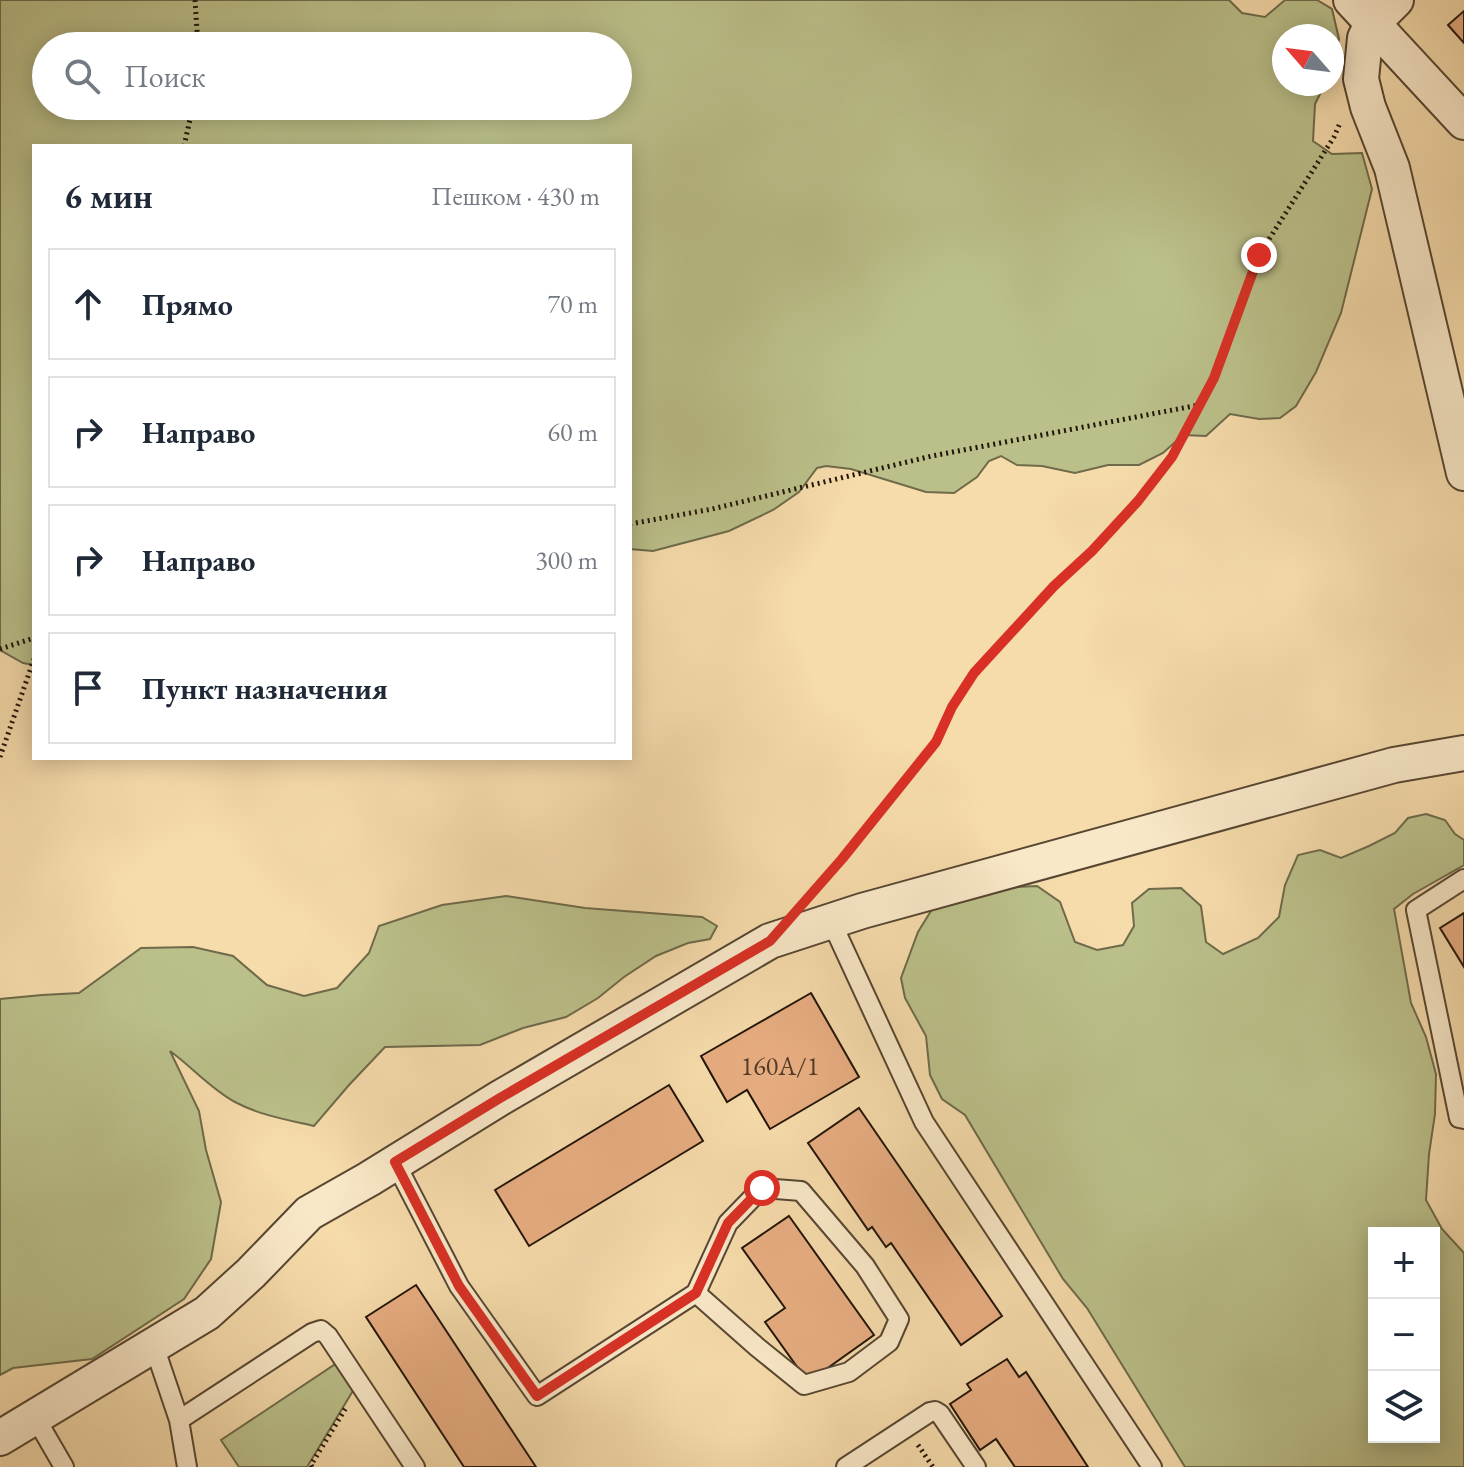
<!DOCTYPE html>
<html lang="ru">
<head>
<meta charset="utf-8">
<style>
  :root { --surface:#fff; --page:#f6f6f7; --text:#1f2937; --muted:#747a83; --line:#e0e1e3 }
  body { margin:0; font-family:"EB Garamond",serif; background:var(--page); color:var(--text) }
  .controls { position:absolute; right:24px; bottom:24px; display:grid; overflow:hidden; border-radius:0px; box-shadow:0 4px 20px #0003 }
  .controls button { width:72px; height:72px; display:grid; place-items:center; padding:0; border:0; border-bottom:2px solid var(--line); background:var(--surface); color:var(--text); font:40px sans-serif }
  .compass { position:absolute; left:1272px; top:24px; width:72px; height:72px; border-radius:50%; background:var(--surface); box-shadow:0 4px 20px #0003; rotate:298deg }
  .stop { position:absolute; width:24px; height:24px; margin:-18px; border:6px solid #d93025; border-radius:50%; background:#fff }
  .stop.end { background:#d93025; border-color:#fff; box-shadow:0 2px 8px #0008 }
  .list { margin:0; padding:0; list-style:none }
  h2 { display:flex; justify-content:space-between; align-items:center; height:104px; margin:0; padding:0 32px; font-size:34px }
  h2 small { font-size:26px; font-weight:400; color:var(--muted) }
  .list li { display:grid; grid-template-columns:52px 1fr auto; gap:24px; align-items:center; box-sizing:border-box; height:112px; margin:0 16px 16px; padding:0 16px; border:2px solid var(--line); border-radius:0px }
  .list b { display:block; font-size:30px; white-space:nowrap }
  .list em { font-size:26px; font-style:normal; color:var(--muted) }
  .icon { flex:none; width:44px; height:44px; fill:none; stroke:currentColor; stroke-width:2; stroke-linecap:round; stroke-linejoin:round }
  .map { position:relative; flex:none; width:1464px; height:1467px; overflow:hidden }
  .search { position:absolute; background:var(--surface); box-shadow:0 4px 20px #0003; left:32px; top:32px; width:600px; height:88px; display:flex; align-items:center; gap:20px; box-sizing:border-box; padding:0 28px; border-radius:44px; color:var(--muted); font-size:30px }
  .panel { position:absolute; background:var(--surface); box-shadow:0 4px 20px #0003; left:32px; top:144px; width:600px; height:616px; border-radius:0px }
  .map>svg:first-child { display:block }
  .green { fill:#bbc08a; stroke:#6e6a4a; stroke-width:2; fill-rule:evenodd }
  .building { fill:#e7ad81; stroke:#221509; stroke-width:2 }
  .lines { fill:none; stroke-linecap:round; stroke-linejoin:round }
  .service-casing { stroke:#574632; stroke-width:22 }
  .minor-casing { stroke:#574632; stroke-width:38 }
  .path { stroke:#221509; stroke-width:5; stroke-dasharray:2 4; stroke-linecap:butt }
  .service { stroke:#f9e8c8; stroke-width:18 }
  .minor { stroke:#f9e8c8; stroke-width:34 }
  .route { stroke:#d93025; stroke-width:10 }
  .labels { text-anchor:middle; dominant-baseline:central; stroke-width:6; stroke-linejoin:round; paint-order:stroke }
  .number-label { font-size:26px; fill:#533b27 }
</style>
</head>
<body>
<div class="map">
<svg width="1464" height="1467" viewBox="0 0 1464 1467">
  <rect width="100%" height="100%" fill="#f6dbab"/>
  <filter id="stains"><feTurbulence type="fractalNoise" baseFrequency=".0025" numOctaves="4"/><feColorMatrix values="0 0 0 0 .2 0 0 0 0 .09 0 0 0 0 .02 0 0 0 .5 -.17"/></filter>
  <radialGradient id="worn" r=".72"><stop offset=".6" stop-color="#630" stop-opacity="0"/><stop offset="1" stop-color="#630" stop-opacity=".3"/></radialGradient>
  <!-- green -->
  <path class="green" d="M0,0H1229L1242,13L1265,17L1285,0H1317L1332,9L1339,39L1332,71V36H1284V84H1325L1315,104L1313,141L1332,154L1362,153L1372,189L1341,313L1316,372L1296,406L1280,418L1259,419L1230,414L1206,436L1183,435L1163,453L1139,465H1108L1075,473L1042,466L1017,465L1001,456L989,461L977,477L954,493L926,492L851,469L826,466L817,468L799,492L773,510L729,531L653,551L630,549V146H34V665L23,663L0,650ZM618,46V106H46V46Z
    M1426,814L1445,820L1455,834L1464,840V865L1413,894L1394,909L1411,1003L1426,1037L1436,1074L1435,1114L1429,1154L1426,1200L1442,1229L1464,1253V1467H1185L1087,1308L1063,1279L965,1115L942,1099L930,1075L926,1036L905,998L901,978L918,932L934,906L997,888L1037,886L1060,902L1075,942L1097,950L1123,945L1134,926L1132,903L1149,889L1181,888L1201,906L1206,942L1223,954L1258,938L1279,917L1285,885L1298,855L1320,850L1341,858L1369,846L1395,833L1408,818ZM1374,1233H1434V1437H1374Z
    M506,896L585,908L702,917L717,926L710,939L688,943L656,956L624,977L598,998L566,1017L523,1028L480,1045L385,1047L349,1085L314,1126C288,1120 259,1115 235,1102C211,1089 192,1067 170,1051L199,1111L206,1150L221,1202L211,1259L184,1299L92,1359L13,1368L0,1375V999L42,995L79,993L141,948L193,947L233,956L267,985L304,996L337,988L369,953L379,926L442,905Z
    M337,1363L354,1389L307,1467H239L221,1440Z"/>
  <!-- building -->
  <path class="building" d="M1464,11V43L1448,25Z
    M1464,913V967L1440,928Z
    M811,993L859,1077L770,1129L747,1090L727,1102L701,1056Z
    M669,1085L703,1141L529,1246L495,1190Z
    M859,1108L1002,1316L961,1345L891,1243L886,1247L872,1227L868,1230L808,1143Z
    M789,1216L874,1335L808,1382L765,1322L785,1308L742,1248Z
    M416,1285L536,1467H464L366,1317Z
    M1007,1359L1019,1377L1026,1372L1088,1467H1015L996,1439L980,1450L950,1404L971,1390L967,1384Z"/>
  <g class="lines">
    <defs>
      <path id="service" d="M1464,879L1416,910L1459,1118L1464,1119
        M831,921L924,1122L1152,1467
        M395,1162L459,1286L537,1396L696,1293L757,1347L804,1385L849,1372L889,1342L899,1319L865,1266L801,1191L762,1188L728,1223L696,1293
        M154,1346L179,1420L187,1467
        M35,1417L64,1467
        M179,1420L312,1333L321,1330L328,1336L415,1467
        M846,1467L930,1412L935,1411L940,1414L976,1467"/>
      <path id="minor" d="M1351,0L1464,122
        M1396,0L1372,24L1365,38L1361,79L1368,107L1392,168L1464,473
        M0,1438L207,1313L251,1273L309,1213L369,1179L500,1098L770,941L862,911L1394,765L1464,753"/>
    </defs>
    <!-- service casing -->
    <use href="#service" class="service-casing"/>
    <!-- minor casing -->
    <use href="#minor" class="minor-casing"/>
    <!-- path -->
    <path class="path" d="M195,0L198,46
      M184,146L193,106
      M630,524L712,509L932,456L1199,405
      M0,649L34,638
      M0,757L34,659
      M810,895L842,859L936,742L952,707L974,673L1054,586L1092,551L1138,501L1172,457L1214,378L1259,255L1334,137L1340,123
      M918,1445L933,1467
      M312,1467L311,1465L347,1406"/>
    <!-- service -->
    <use href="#service" class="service"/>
    <!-- minor -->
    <use href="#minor" class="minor"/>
  </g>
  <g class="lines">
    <!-- route -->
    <path class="route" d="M762,1188L728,1223L696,1293L537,1396L459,1286L395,1162L500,1098L770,941L842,859L936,742L952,707L974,673L1054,586L1092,551L1138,501L1172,457L1214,378L1259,255"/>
  </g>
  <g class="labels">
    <!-- number labels -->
    <g class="number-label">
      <text x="780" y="1066">160А/1</text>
    </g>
  </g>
  <rect width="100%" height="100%" filter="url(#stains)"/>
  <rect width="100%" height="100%" fill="url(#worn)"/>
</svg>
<div class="controls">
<button>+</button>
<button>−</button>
<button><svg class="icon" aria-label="layers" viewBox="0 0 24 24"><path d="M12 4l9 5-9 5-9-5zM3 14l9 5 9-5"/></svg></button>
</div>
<svg class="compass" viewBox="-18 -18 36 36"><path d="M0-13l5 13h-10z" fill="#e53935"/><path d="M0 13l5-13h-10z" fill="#747a83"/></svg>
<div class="stop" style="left:762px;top:1188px"></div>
<div class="stop end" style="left:1259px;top:255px"></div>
<div class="search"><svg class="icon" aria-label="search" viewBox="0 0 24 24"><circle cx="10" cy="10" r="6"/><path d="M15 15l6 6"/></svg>Поиск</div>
<section class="panel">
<h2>6 мин<small>Пешком · 430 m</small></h2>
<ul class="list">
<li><svg class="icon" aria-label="ahead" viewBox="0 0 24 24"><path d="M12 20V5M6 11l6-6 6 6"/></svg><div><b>Прямо</b></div><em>70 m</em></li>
<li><svg class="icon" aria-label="right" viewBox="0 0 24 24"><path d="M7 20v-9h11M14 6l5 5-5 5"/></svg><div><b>Направо</b></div><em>60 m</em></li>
<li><svg class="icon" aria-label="right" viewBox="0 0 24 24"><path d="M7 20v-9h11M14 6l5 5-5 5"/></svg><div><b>Направо</b></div><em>300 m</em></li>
<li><svg class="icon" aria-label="arrive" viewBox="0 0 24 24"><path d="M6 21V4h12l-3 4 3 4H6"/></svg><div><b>Пункт назначения</b></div></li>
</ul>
</section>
</div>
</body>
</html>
